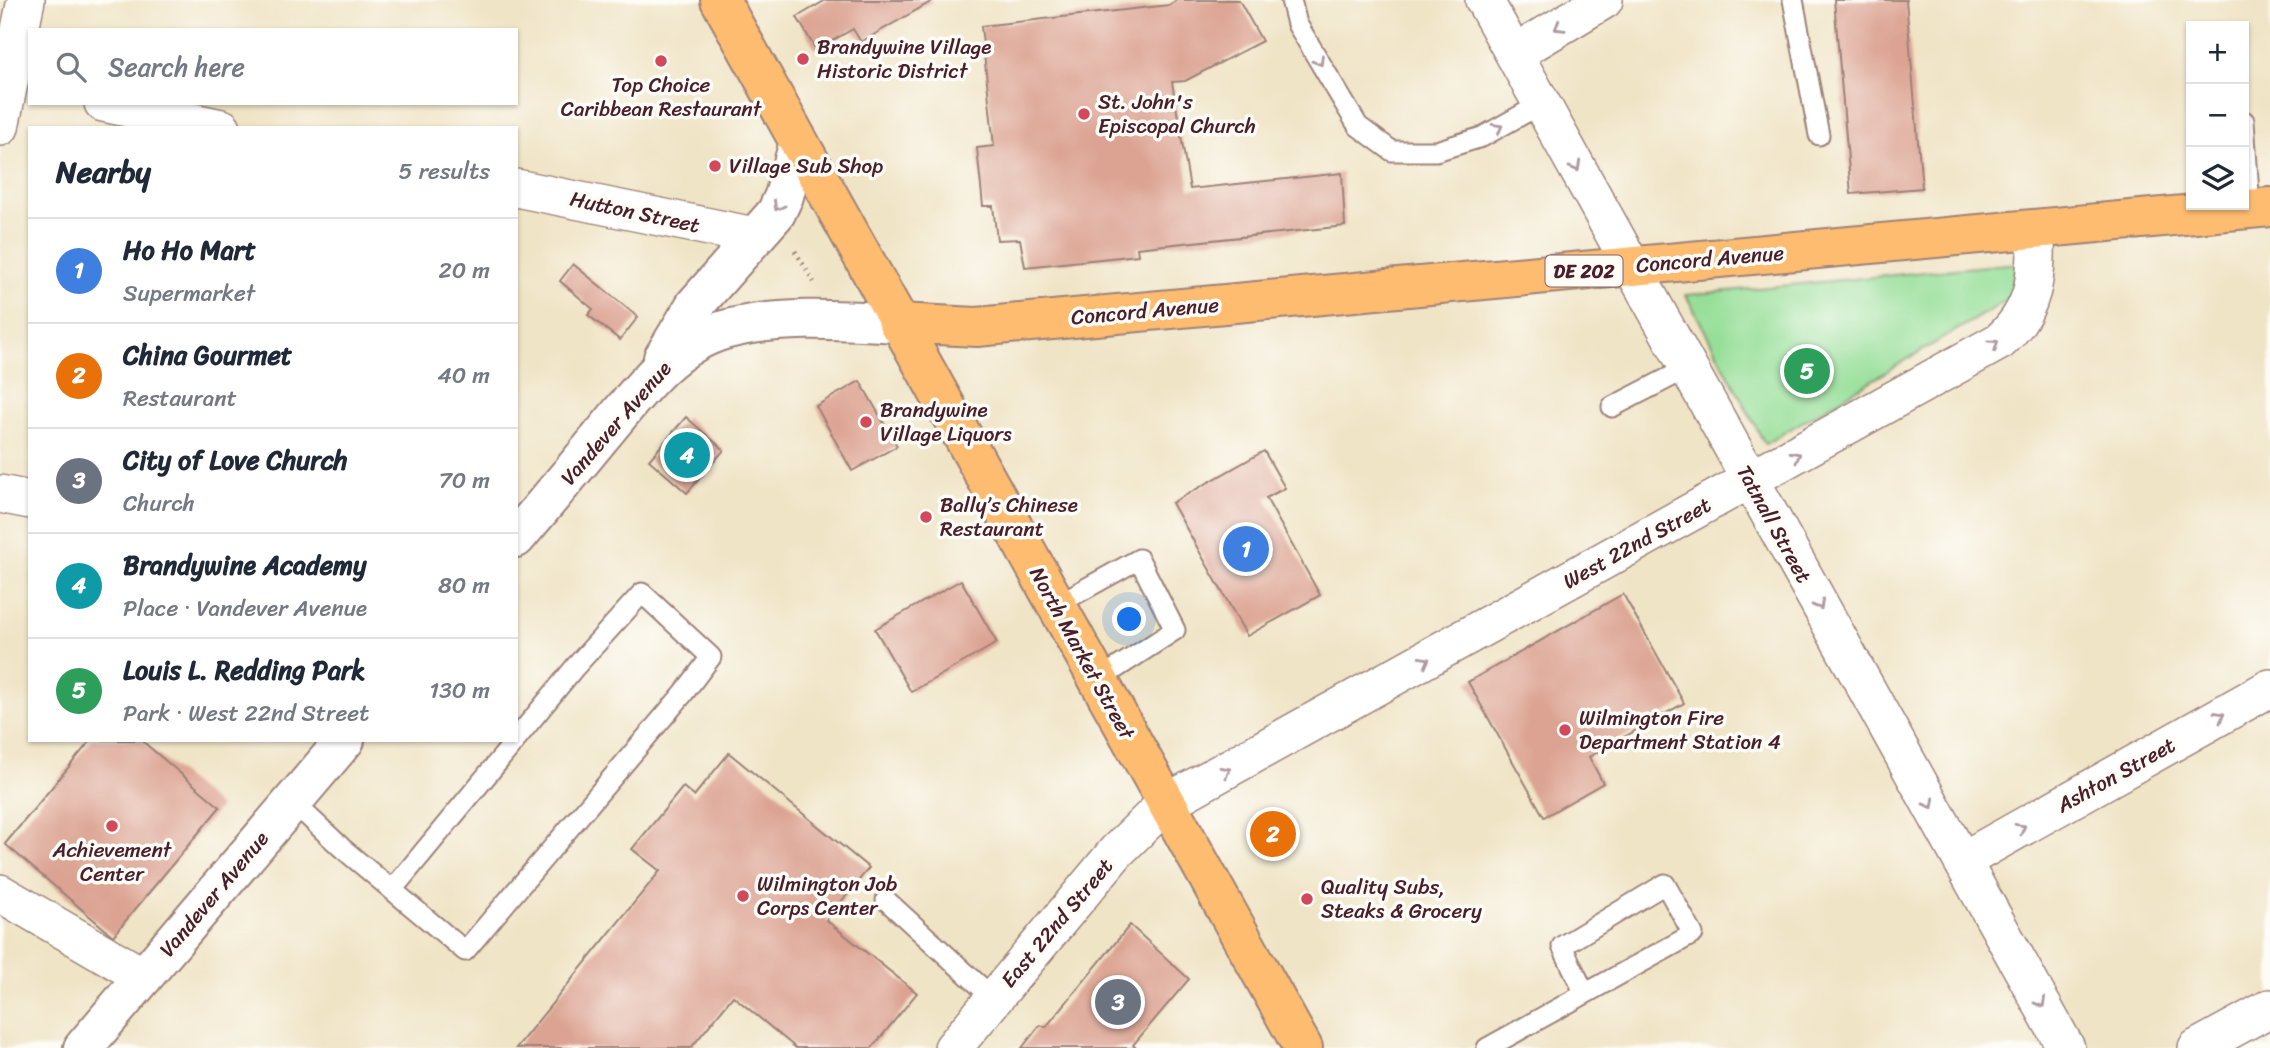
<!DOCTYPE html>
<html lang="en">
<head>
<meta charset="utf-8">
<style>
  :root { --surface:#fff; --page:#f6f6f7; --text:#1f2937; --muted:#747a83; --line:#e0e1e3; --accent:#2563eb }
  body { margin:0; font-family:Sriracha,sans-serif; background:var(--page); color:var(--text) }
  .controls { position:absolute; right:21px; top:21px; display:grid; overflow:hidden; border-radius:0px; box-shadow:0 2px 5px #0004 }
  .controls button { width:63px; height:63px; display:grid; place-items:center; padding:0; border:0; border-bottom:2px solid var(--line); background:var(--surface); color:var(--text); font:35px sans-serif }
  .you { position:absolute; left:1130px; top:620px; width:24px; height:24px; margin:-18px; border:5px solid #fff; border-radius:50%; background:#1a73e8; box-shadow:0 0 0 10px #1a73e833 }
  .badge { display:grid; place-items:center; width:46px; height:46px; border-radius:50%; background:var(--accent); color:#fff; font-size:23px; font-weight:700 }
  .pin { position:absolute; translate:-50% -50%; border:4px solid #fff; box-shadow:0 2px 7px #0006 }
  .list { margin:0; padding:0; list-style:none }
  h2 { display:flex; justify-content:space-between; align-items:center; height:91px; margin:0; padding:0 28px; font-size:30px }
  h2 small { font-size:23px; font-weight:400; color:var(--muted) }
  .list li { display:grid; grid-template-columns:46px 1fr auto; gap:21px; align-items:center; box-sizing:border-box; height:105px; padding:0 28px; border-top:2px solid var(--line) }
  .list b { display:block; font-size:26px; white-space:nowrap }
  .list p { margin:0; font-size:23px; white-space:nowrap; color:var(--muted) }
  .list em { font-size:23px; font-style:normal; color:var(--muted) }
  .icon { flex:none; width:38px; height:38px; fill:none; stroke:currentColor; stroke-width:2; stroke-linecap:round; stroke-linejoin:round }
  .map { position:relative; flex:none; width:2270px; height:1048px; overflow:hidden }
  .search { position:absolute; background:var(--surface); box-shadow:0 2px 5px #0004; left:28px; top:28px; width:490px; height:77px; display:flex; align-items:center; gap:18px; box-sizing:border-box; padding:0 24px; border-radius:0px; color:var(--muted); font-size:26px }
  .panel { position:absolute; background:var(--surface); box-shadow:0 2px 5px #0004; left:28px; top:126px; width:490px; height:616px; border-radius:0px }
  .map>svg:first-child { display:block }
  .green { fill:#97df99; stroke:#707f62; stroke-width:2 }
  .building { fill:#dca392 }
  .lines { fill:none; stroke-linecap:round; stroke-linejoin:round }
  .service-casing { stroke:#9d8278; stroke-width:23 }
  .minor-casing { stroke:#9d8278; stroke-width:40 }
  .tertiary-casing { stroke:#9d8278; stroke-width:42 }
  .primary-casing { stroke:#9d8278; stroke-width:42 }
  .path { stroke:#9d8278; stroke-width:4.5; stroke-dasharray:2 5; stroke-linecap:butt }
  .service { stroke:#fff; stroke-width:19 }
  .minor { stroke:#fff; stroke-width:37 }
  .tertiary { stroke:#fff; stroke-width:38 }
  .primary { stroke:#febc70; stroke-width:38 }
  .oneway { stroke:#ae9aa0 }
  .poi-dot { fill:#d1495b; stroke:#fdfcf7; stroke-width:2.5 }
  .labels { text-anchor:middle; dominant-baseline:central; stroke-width:7; stroke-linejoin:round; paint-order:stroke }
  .shield { fill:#fdfcf7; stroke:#806168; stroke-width:2 }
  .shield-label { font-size:19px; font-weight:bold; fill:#4a1f2b }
  .poi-label { font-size:21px; fill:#4a1f2b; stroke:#fdfcf7; text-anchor:start }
  .street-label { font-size:21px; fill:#4a1f2b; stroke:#fdfcf7 }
</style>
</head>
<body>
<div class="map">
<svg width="2270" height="1048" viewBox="0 0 2270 1048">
  <rect width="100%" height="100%" fill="#fdfcf7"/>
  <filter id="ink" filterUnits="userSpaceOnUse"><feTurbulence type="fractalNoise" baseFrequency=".0143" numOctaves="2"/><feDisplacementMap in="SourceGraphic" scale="14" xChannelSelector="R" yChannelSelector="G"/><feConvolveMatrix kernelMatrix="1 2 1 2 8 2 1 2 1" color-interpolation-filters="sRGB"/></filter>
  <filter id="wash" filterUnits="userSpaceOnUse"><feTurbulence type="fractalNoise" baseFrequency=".00686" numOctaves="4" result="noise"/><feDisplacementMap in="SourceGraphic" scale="28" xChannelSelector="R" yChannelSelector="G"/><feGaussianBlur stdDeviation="1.57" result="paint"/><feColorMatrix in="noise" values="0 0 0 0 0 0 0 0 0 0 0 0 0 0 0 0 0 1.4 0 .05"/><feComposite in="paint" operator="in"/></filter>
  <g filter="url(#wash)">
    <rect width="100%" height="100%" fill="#f0e4c6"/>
    <!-- green -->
    <path class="green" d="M2017,263L2010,298L1765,444L1686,295Z"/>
    <g id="blocks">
      <!-- building -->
      <path class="building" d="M826,0H934L861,42L853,29L816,50L797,17Z
        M1177,0H1239L1262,41L1185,81L1172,82L1190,189L1342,173L1345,226L1137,248L1138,255L1025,267L1020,239L997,240L993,206H983L977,148L994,146L981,26L1169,5Z
        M1834,0H1906L1922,188L1851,194Z
        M573,264L638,317L620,340L588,315L593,309L560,281Z
        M860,381L897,446L852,471L816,406Z
        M686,417L724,450L687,493L649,460Z
        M1264,451L1285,488L1266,498L1320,595L1247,636L1172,503Z
        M961,580L997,643L911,692L875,629Z
        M1623,594L1684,703L1589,757L1603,783L1544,817L1468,682Z
        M91,740H141L220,807L113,936L5,844Z
        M729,753L869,868L826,920L917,993L872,1048H796L733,996L691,1048H516L660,871L632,849L683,787L694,796Z
        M1130,925L1189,979L1133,1045L1136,1048H1022L1040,1025L1046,1027Z"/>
    </g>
  </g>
  <g filter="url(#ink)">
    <use href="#blocks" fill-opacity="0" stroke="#9d8278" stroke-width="2"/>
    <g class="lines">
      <defs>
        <path id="service" d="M1291,0L1297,24L1358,126L1392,151H1436L1482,137L1541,104
          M1793,0L1819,135
          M2244,121L2250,209
          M1612,407L1688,368
          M1056,605L1139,559L1175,630L1098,680
          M293,802L342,848L465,951L683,694L711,657L642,593L575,667L516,739
          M392,890L516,740
          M886,900L994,999
          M1487,1048L1693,934L1665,884L1562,946L1585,994"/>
        <path id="minor" d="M1484,0L2066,1048
          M1514,54L1604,0
          M103,103L222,128
          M0,127L26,0
          M516,188L754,236
          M0,494L30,500
          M1962,861L2270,688
          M0,893L144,977
          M953,1048L1116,852L1166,803L2000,341C2036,308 2037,277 2036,229
          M2197,1048L2270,1008"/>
        <path id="tertiary" d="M663,358L695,305L776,213L784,196L799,142
          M516,538C544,505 571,473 598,440C634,398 668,346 724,330C776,315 845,320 898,323
          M83,1048L345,740"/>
        <path id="primary" d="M720,0L1303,1048
          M898,323L977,327L2270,207"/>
      </defs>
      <!-- service casing -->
      <use href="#service" class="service-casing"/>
      <!-- minor casing -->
      <use href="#minor" class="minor-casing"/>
      <!-- tertiary casing -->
      <use href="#tertiary" class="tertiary-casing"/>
      <!-- primary casing -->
      <use href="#primary" class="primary-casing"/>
      <!-- path -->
      <path class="path" d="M795,251L814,282"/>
      <!-- service -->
      <use href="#service" class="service"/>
      <!-- minor -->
      <use href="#minor" class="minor"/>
      <!-- tertiary -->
      <use href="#tertiary" class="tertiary"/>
      <!-- primary -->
      <use href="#primary" class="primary"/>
    </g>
    <!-- one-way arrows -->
    <defs><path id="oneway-chevron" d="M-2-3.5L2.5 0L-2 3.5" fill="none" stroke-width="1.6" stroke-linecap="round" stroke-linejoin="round" transform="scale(1.75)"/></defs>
    <g class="oneway">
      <use href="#oneway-chevron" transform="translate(1559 27) rotate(149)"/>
      <use href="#oneway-chevron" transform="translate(1319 61) rotate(59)"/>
      <use href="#oneway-chevron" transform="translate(1498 128) rotate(-29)"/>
      <use href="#oneway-chevron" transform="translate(1576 167) rotate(61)"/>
      <use href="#oneway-chevron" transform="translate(778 206) rotate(120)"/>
      <use href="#oneway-chevron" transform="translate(1994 344) rotate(-35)"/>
      <use href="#oneway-chevron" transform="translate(1796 456) rotate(-29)"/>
      <use href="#oneway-chevron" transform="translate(1819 605) rotate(61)"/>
      <use href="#oneway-chevron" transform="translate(1425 661) rotate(-29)"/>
      <use href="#oneway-chevron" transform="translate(2220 716) rotate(-29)"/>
      <use href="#oneway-chevron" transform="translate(1226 771) rotate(-29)"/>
      <use href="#oneway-chevron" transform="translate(1930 804) rotate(61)"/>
      <use href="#oneway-chevron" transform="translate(2021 828) rotate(-29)"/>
      <use href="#oneway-chevron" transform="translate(2041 1003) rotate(61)"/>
    </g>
  </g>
  <!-- markers -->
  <g class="poi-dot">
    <circle cx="803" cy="59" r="7"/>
    <circle cx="661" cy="61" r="7"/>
    <circle cx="1084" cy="114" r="7"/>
    <circle cx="715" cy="166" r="7"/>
    <circle cx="866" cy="422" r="7"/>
    <circle cx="926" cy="517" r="7"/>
    <circle cx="1565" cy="730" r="7"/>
    <circle cx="112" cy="826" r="7"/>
    <circle cx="743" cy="896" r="7"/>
    <circle cx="1307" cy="899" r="7"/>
  </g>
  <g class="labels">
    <!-- shield labels -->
    <rect class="shield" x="1545.5" y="255.5" width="77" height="31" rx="5"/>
    <g class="shield-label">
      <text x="1584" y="271">DE 202</text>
    </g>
    <!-- poi labels -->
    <g class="poi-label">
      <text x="817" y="47">Brandywine Village<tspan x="817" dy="24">Historic District</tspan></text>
      <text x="661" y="85" text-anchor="middle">Top Choice<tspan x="661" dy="24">Caribbean Restaurant</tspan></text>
      <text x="1098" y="102">St. John's<tspan x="1098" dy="24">Episcopal Church</tspan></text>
      <text x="729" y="166">Village Sub Shop</text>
      <text x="880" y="410">Brandywine<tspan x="880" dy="24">Village Liquors</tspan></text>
      <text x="940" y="505">Bally’s Chinese<tspan x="940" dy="24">Restaurant</tspan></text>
      <text x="1579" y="718">Wilmington Fire<tspan x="1579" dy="24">Department Station 4</tspan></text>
      <text x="112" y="850" text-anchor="middle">Achievement<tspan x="112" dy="24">Center</tspan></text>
      <text x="757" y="884">Wilmington Job<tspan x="757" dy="24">Corps Center</tspan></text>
      <text x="1321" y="887">Quality Subs,<tspan x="1321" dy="24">Steaks &amp; Grocery</tspan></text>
    </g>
    <!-- street labels -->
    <g class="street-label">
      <text transform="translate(635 212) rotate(12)">Hutton Street</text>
      <text transform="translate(1710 259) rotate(-5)">Concord Avenue</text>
      <text transform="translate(1145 311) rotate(-5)">Concord Avenue</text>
      <text transform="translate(616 423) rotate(-49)">Vandever Avenue</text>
      <text transform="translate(1774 524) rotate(61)">Tatnall Street</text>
      <text transform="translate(1637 543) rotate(-29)">West 22nd Street</text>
      <text transform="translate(1082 653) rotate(61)">North Market Street</text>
      <text transform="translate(2116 775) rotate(-29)">Ashton Street</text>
      <text transform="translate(214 894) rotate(-50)">Vandever Avenue</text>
      <text transform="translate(1057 923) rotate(-50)">East 22nd Street</text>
    </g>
  </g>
</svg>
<div class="controls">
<button>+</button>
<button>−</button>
<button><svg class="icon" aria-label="layers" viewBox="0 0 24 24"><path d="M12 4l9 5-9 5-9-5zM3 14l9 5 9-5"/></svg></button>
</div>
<div class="you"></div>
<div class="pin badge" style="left:1246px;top:549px;background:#3f7fe0">1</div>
<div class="pin badge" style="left:1273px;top:834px;background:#e8710a">2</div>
<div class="pin badge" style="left:1118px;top:1002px;background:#6b7280">3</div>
<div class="pin badge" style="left:687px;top:455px;background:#0f9aa8">4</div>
<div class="pin badge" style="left:1807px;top:371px;background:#2e9e5b">5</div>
<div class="search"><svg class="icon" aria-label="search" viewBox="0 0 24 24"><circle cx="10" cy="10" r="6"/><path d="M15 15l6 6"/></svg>Search here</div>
<section class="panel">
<h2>Nearby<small>5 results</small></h2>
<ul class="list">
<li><span class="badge" style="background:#3f7fe0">1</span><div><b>Ho Ho Mart</b><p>Supermarket</p></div><em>20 m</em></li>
<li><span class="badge" style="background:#e8710a">2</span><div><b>China Gourmet</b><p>Restaurant</p></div><em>40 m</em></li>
<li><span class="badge" style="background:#6b7280">3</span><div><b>City of Love Church</b><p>Church</p></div><em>70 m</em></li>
<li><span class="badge" style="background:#0f9aa8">4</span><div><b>Brandywine Academy</b><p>Place · Vandever Avenue</p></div><em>80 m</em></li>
<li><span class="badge" style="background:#2e9e5b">5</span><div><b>Louis L. Redding Park</b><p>Park · West 22nd Street</p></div><em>130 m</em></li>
</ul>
</section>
</div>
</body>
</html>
